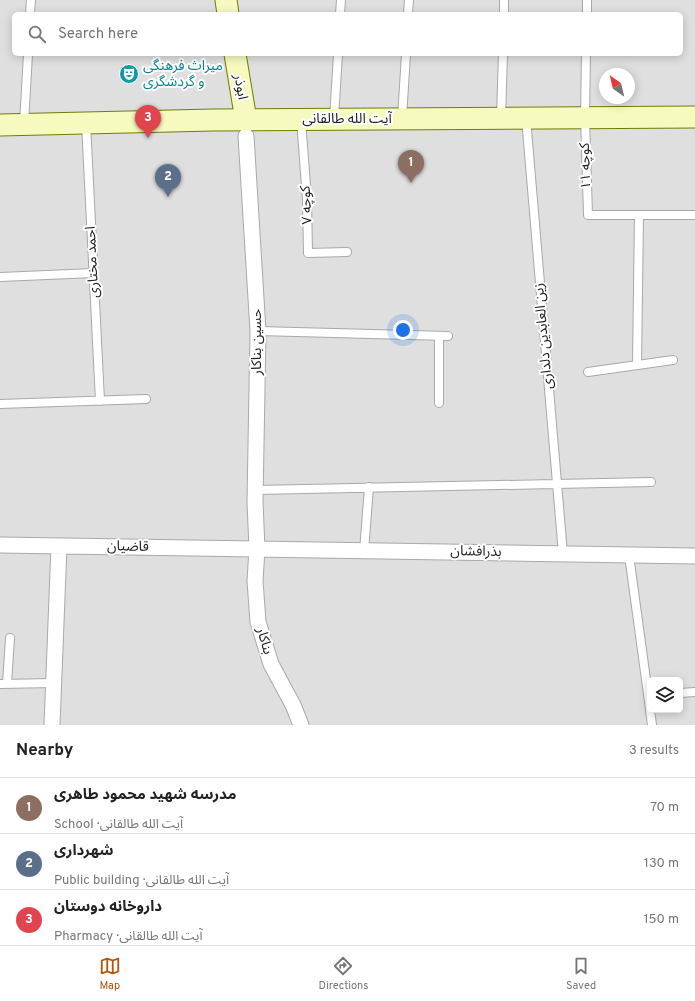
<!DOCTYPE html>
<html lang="en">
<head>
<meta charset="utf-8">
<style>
  :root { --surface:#fff; --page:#f6f6f6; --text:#222; --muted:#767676; --line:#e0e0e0; --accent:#b45309 }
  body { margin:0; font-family:Overpass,"Noto Sans Arabic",sans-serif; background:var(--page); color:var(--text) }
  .controls { position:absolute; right:12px; bottom:12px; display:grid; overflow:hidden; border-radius:6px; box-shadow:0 2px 10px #0003 }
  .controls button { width:36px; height:36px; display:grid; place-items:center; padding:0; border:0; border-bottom:1px solid var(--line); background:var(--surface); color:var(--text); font:20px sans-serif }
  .compass { position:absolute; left:599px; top:68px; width:36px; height:36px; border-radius:50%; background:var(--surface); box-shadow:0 2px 10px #0003; rotate:326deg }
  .you { position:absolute; left:403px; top:330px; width:14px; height:14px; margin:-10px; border:3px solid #fff; border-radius:50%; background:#1a73e8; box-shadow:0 0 0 6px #1a73e833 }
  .badge { display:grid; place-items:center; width:26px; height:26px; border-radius:50%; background:var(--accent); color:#fff; font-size:13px; font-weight:700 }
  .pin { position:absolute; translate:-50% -33px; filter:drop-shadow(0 1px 2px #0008) }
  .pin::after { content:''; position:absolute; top:21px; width:14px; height:12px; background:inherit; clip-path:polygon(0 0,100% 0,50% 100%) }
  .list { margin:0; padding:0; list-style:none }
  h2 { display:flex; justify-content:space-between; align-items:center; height:52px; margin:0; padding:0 16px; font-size:17px }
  h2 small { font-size:13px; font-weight:400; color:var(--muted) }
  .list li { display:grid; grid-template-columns:26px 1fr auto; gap:12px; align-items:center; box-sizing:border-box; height:56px; padding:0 16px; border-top:1px solid var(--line) }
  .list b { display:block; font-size:15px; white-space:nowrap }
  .list p { margin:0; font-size:13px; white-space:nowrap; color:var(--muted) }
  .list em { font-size:13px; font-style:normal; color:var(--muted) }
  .icon { flex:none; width:22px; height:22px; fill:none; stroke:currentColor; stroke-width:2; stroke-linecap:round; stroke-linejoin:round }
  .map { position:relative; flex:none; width:695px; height:725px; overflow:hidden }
  .search { position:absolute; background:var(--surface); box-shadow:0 2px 10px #0003; left:12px; right:12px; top:12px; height:44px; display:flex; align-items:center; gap:10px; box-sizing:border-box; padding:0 14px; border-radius:6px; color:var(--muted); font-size:15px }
  .sheet { height:220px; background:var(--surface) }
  nav { display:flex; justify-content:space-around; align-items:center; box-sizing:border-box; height:56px; border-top:1px solid var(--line); background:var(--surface); font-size:11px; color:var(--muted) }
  nav a { display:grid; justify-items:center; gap:2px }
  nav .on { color:var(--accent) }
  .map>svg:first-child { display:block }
  .residential { fill:#e0dfdf; fill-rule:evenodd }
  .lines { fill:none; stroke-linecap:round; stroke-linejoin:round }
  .lane-casing { stroke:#a9a9a9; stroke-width:10 }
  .street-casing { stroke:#a9a9a9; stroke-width:17 }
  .secondary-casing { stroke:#707d05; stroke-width:23 }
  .lane { stroke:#fff; stroke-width:8 }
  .street { stroke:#fff; stroke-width:15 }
  .secondary { stroke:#f7fabf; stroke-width:21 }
  .labels { text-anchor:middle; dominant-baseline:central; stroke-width:4; stroke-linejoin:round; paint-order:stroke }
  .culture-label { font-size:14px; fill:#0d838f; stroke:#fff; text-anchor:start }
  .street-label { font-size:14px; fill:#222; stroke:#fff }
</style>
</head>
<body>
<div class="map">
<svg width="695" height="725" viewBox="0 0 695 725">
  <rect width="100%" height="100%" fill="#f2efe9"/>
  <!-- residential -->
  <path class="residential" d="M0,0H695V725H0ZM14,14H681V54H14ZM605,74H629V98H605ZM650,680H680V710H650Z"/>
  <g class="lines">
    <defs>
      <path id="lane" d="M30,14L31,0
        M340,14L341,0
        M408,14L409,0
        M504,14V0
        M587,14V0
        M586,54L585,117L588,215H695
        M501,117L503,54
        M334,118L338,54
        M402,118L406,54
        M526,118L563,554
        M301,120L307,199L308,253L347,252
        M86,123L100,401
        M24,124L28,54
        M0,277L94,273
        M258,331L448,336
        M439,336V403
        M637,365L639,215
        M588,372L673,360
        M0,404L146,399
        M256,490L651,482
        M364,551L369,487
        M629,555L650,709
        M0,684L54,683
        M7,684L10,638
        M680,693L695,692
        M650,710L652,725"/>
      <path id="street" d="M246,136L258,331L255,502L257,549L255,581L258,622L271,664L293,705L301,725
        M0,545L695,556
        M52,725L59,546"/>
      <path id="secondary" d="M226,0L228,14
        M235,54L246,120
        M0,125L213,120L695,117"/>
    </defs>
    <!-- lane casing -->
    <use href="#lane" class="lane-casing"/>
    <!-- street casing -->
    <use href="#street" class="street-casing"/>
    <!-- secondary casing -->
    <use href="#secondary" class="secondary-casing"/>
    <!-- lane -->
    <use href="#lane" class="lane"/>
    <!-- street -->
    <use href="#street" class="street"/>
    <!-- secondary -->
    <use href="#secondary" class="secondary"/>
  </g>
  <!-- icons -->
  <defs>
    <symbol id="theatre-disc" viewBox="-11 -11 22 22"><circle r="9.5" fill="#0f9aa8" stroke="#fff"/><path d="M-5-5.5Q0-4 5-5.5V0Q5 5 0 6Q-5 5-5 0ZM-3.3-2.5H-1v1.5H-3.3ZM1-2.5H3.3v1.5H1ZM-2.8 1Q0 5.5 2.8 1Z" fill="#fff"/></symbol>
  </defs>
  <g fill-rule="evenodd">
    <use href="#theatre-disc" x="118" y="63" width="22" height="22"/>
  </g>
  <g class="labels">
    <!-- culture labels -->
    <g class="culture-label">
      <text x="143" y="66">میراث فرهنگی<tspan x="143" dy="16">و گردشگری</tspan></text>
    </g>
    <!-- street labels -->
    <g class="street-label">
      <text transform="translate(240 87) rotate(80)">ابوذر</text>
      <text x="347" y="119">آیت الله طالقانی</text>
      <text transform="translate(586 166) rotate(-92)">کوچه ۱۱</text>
      <text transform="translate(307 205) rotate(-93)">کوچه ۷</text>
      <text transform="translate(93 262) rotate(-93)">احمد مختاری</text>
      <text transform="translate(544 336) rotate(-95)">زین العابدین دلداری</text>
      <text transform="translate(257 342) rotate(-90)">حسین بناکار</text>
      <text transform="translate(128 547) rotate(1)">قاضیان</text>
      <text transform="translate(476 552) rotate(1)">بذرافشان</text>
      <text transform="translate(264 641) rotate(74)">بناکار</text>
    </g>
  </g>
</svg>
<div class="controls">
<button><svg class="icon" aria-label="layers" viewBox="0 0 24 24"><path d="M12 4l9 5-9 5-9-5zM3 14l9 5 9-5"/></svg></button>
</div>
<svg class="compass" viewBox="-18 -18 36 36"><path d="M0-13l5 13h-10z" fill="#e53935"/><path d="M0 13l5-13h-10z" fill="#767676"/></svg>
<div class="you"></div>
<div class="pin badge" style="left:411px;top:183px;background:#8d6e63">1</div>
<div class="pin badge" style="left:168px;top:197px;background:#5c6f8a">2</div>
<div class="pin badge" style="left:148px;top:138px;background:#e0444e">3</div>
<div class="search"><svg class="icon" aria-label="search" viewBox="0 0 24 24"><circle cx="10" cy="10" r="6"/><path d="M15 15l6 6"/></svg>Search here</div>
</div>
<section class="sheet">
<h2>Nearby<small>3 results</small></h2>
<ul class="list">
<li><span class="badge" style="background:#8d6e63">1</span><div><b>مدرسه شهید محمود طاهری</b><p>School · آیت الله طالقانی</p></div><em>70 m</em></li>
<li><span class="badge" style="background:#5c6f8a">2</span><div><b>شهرداری</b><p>Public building · آیت الله طالقانی</p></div><em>130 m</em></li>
<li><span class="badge" style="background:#e0444e">3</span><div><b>داروخانه دوستان</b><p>Pharmacy · آیت الله طالقانی</p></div><em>150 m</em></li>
</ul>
</section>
<nav>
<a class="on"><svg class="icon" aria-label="map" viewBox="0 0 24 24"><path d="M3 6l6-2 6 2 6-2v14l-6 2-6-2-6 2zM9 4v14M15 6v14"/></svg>Map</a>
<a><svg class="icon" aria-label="directions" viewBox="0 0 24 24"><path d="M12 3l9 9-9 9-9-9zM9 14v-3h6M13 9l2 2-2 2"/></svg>Directions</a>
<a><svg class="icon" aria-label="saved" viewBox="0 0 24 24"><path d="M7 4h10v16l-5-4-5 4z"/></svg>Saved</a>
</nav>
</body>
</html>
